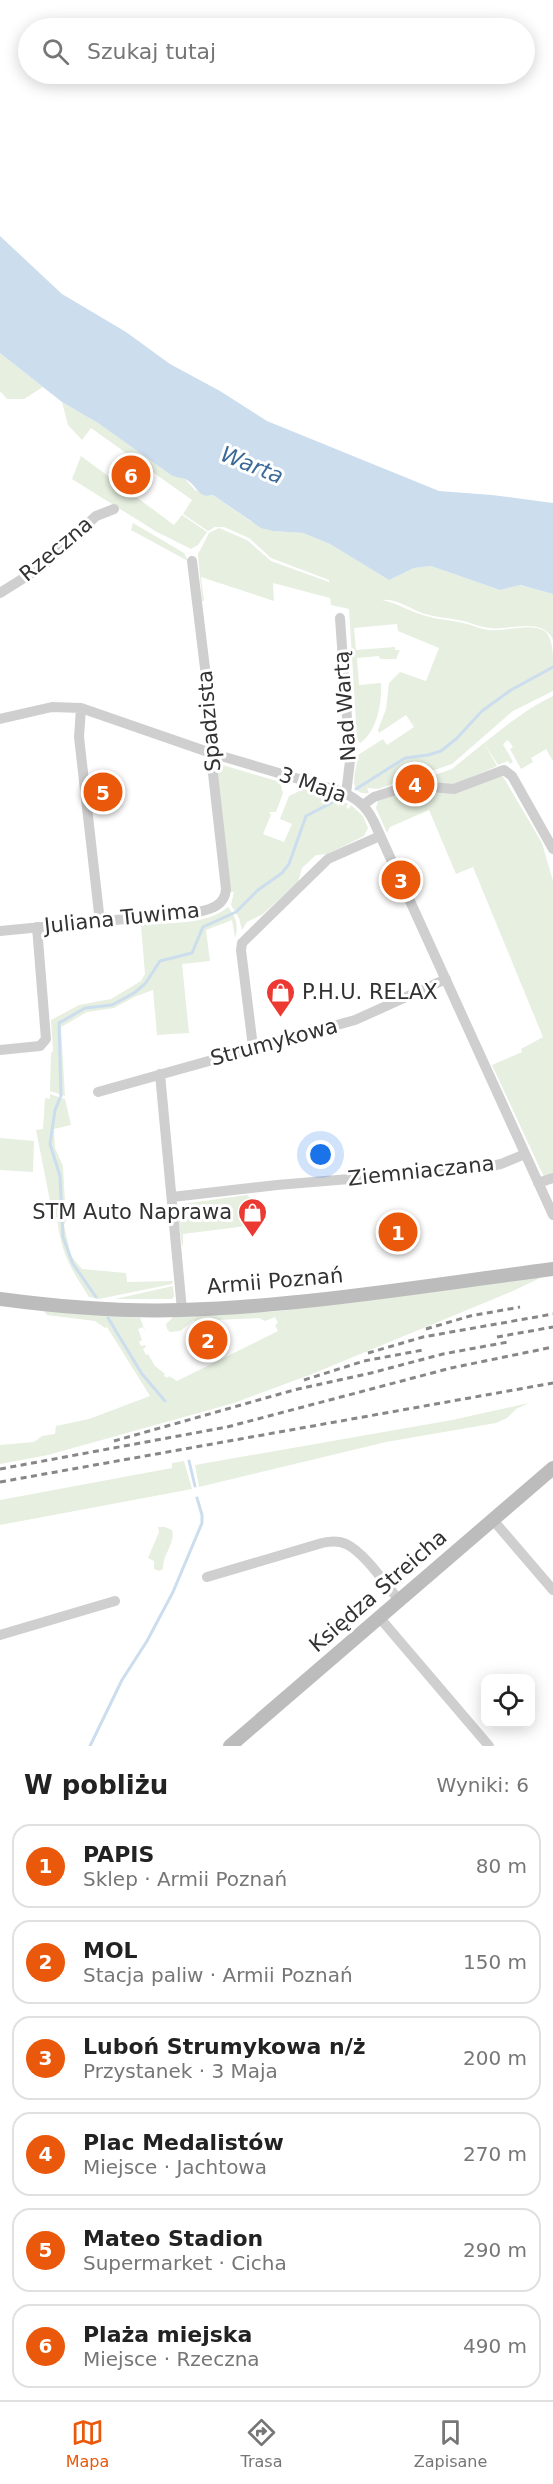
<!DOCTYPE html>
<html lang="pl">
<head>
<meta charset="utf-8">
<style>
  :root { --surface:#fff; --page:#f2f2f2; --text:#222; --muted:#767676; --line:#e0e0e0; --accent:#ea580c }
  body { margin:0; font-family:"DejaVu Sans",sans-serif; background:var(--page); color:var(--text) }
  .controls { position:absolute; right:18px; bottom:18px; display:grid; overflow:hidden; border-radius:12px; box-shadow:0 3px 15px #0003 }
  .controls button { width:54px; height:54px; display:grid; place-items:center; padding:0; border:0; border-bottom:2px solid var(--line); background:var(--surface); color:var(--text); font:30px sans-serif }
  .you { position:absolute; left:321px; top:1155px; width:21px; height:21px; margin:-15px; border:4px solid #fff; border-radius:50%; background:#1a73e8; box-shadow:0 0 0 9px #1a73e833 }
  .badge { display:grid; place-items:center; width:39px; height:39px; border-radius:50%; background:var(--accent); color:#fff; font-size:20px; font-weight:700 }
  .pin { position:absolute; translate:-50% -50%; border:3px solid #fff; box-shadow:0 2px 6px #0006 }
  .list { margin:0; padding:0; list-style:none }
  h2 { display:flex; justify-content:space-between; align-items:center; height:78px; margin:0; padding:0 24px; font-size:26px }
  h2 small { font-size:20px; font-weight:400; color:var(--muted) }
  .list li { display:grid; grid-template-columns:39px 1fr auto; gap:18px; align-items:center; box-sizing:border-box; height:84px; margin:0 12px 12px; padding:0 12px; border:2px solid var(--line); border-radius:18px }
  .list b { display:block; font-size:22px; white-space:nowrap }
  .list p { margin:0; font-size:20px; white-space:nowrap; color:var(--muted) }
  .list em { font-size:20px; font-style:normal; color:var(--muted) }
  .icon { flex:none; width:33px; height:33px; fill:none; stroke:currentColor; stroke-width:2; stroke-linecap:round; stroke-linejoin:round }
  .map { position:relative; flex:none; width:553px; height:1746px; overflow:hidden }
  .search { position:absolute; background:var(--surface); box-shadow:0 3px 15px #0003; left:18px; right:18px; top:18px; height:66px; display:flex; align-items:center; gap:15px; box-sizing:border-box; padding:0 21px; border-radius:33px; color:var(--muted); font-size:22px }
  .sheet { height:654px; background:var(--surface) }
  nav { display:flex; justify-content:space-around; align-items:center; box-sizing:border-box; height:84px; border-top:2px solid var(--line); background:var(--surface); font-size:16px; color:var(--muted) }
  nav a { display:grid; justify-items:center; gap:3px }
  nav .on { color:var(--accent) }
  .map>svg:first-child { display:block }
  .green { fill:#e6efe0 }
  .water { fill:#cde }
  .lines { fill:none; stroke-linecap:round; stroke-linejoin:round }
  .stream { stroke:#cde; stroke-width:3 }
  .street { stroke:#cfcfcf; stroke-width:10 }
  .secondary { stroke:#bcbcbc; stroke-width:14 }
  .rail { stroke:#878787; stroke-width:3; stroke-dasharray:6 4.5; stroke-linecap:butt }
  .labels { text-anchor:middle; dominant-baseline:central; stroke-width:6; stroke-linejoin:round; paint-order:stroke }
  .street-label { font-size:21px; fill:#323232; stroke:#fff }
  .poi-label { font-size:21px; fill:#323232; stroke:#fff; text-anchor:start }
  .water-label { font-size:22px; font-style:italic; fill:#3b6998; stroke:#fff }
</style>
</head>
<body>
<div class="map">
<svg width="553" height="1746" viewBox="0 0 553 1746">
  <rect width="100%" height="100%" fill="#fff"/>
  <!-- green -->
  <path class="green" d="M0,353L43,387L24,399H7L0,391Z
    M62,402L98,423L171,475L184,478L195,490L210,496L213,495L250,521L273,531L303,533L330,544L389,580L414,568L431,566L500,590L519,585L553,594V640C543,616 508,631 489,628C481,627 474,624 467,622C453,618 439,618 425,614C411,610 397,598 382,600C398,603 410,612 426,616C439,620 454,620 467,624C475,626 481,629 489,630C507,632 528,622 545,631C553,638 553,655 553,666L548,670L553,669V691L513,711L452,764L378,789L367,788L369,793C345,796 357,769 358,755L383,739L387,745L414,727L406,715L379,733L378,730L386,709L389,683L400,672L426,681L439,648L398,631L397,624L354,628L356,650L395,647V650H400L396,659H380L379,656L357,658L359,685L381,683C382,703 377,732 360,743L357,739L349,609L331,605L330,598L273,583L274,601L201,577L204,601H202L198,554L209,533L219,528L247,540L271,561L329,582V580L271,558L249,538L224,527H215L208,531L183,514L192,500L91,428L82,440L68,425Z
    M81,456L174,525L182,515L207,532L198,545L191,549L157,532L72,479Z
    M133,523L184,553L188,561L131,530Z
    M553,696V761L546,749L531,758L533,762L521,769L510,749L513,747L508,740L503,744L513,762L510,764L508,761L498,765L484,743C506,726 526,709 553,696Z
    M484,743L497,766L456,784L415,782L452,769Z
    M216,763L280,782L283,793L276,812H269L271,815L263,834L284,842L292,824L280,819L289,796L304,789L335,800L339,808L337,799L348,804L346,807L349,809L351,805L363,816L368,828L364,836L328,854L316,855L302,868L298,882L263,914L247,922L242,930L239,918L231,905L234,892H230Z
    M502,775L542,843L553,881V1173L544,1177L492,1065L522,1052L521,1049L543,1037L473,867L456,874L429,810L390,827L387,833L376,808L378,801L400,793L416,791L458,793Z
    M228,907C236,916 239,926 235,938L232,920L206,930L210,961L182,964L189,1033L157,1035L153,990L134,997L114,1008L87,1012L61,1027L65,1096L50,1091L51,1053L53,1051L51,1020L79,1005L111,999L141,981L145,974L141,925C168,922 206,926 228,907Z
    M50,1094L65,1099L71,1125L54,1129L55,1148L63,1166L66,1221L64,1225L71,1256L82,1269L126,1273L127,1282L173,1281L172,1284L99,1299L89,1297C70,1267 61,1254 57,1217L53,1216L36,1130L43,1129L45,1098L50,1099Z
    M0,1138L34,1141L33,1172L0,1170Z
    M247,1195L257,1203L258,1219L254,1225L183,1234V1246L182,1245L177,1211L182,1204Z
    M544,1276L513,1291L312,1374L234,1403L48,1455L0,1464V1445L34,1442L42,1436L55,1434L56,1426L89,1419L150,1396L107,1327L105,1328L95,1321L47,1315L43,1310L140,1318L146,1333L143,1327L138,1329L142,1340L139,1342L141,1346L145,1345L146,1347L143,1349L146,1355L148,1354L155,1366L165,1374L164,1376L168,1378L169,1376L177,1381L278,1331L275,1325L278,1323L275,1317L265,1321L259,1318L193,1321L180,1331L170,1332L167,1329L166,1324L173,1317L281,1311Z
    M173,1286L174,1296L172,1299H115Z
    M529,1403L516,1409L507,1418L496,1423L386,1442L199,1487L195,1465L452,1420Z
    M184,1461L192,1489L0,1525V1500L172,1468V1463Z
    M158,1527H165L172,1530C176,1543 162,1555 163,1569L159,1571L154,1569V1561L148,1558L159,1532Z"/>
  <!-- water -->
  <path class="water" d="M0,236L62,294L126,332L170,364L220,391L267,421L439,491L492,495L553,503V594L520,585L500,590L431,566L414,568L389,580L330,544L303,533L273,531L261,528L213,495C197,499 197,484 185,479C181,477 176,478 171,475L98,423L62,402L0,353Z"/>
  <g class="lines">
    <!-- stream -->
    <path class="stream" d="M356,789L405,758L428,755L441,751L456,739L482,711L511,690L553,667
      M61,1096L59,1023L85,1008L112,1005L134,993L145,984L160,961L192,953L203,927L236,912L258,890L282,873L289,864L306,816L335,801
      M60,1098L55,1110L50,1144L60,1176L63,1237L73,1264L96,1297
      M108,1318L142,1374L165,1401
      M189,1461L195,1486
      M90,1746L122,1680L147,1641L173,1592L202,1523V1515L197,1498"/>
    <!-- street -->
    <path class="street" d="M0,593L43,566L96,516L114,509
      M340,618L350,761L346,794
      M81,708L79,737L100,922
      M0,719L52,707L81,708L211,753L336,790C354,796 366,805 374,822L553,1215
      M363,805L374,797L402,788L420,786L454,789L504,770L512,776L553,849
      M0,931L198,912C212,909 225,905 226,889L211,756L213,734L192,561
      M253,1047L241,950L242,943L328,859L380,836
      M0,1050L40,1046L46,1039L37,927
      M160,1074L182,1310
      M98,1092L355,1020L446,979
      M538,1183L553,1178
      M172,1197L277,1185L482,1168L501,1164L525,1154
      M493,1520L553,1590
      M207,1577L322,1543C330,1541 338,1540 346,1544C364,1552 386,1585 399,1600
      M379,1617L489,1746
      M0,1635L115,1601"/>
    <!-- secondary -->
    <path class="secondary" d="M0,1299C60,1307 121,1312 182,1310C306,1306 430,1285 553,1269
      M230,1746L553,1468"/>
    <!-- rail -->
    <path class="rail" d="M426,1329L470,1316L520,1307
      M497,1337L553,1327
      M368,1353L423,1337L553,1314
      M304,1380L364,1361L423,1350
      M114,1441L294,1390L371,1373L443,1354L508,1342
      M0,1469L227,1427L451,1368L553,1347
      M0,1482L553,1383"/>
  </g>
  <!-- icons -->
  <defs>
    <symbol id="shop-pin" viewBox="-11 -11 22 30"><path d="M0 17L-7.5 6A9.5 9.5 0 1 1 7.5 6Z" fill="#ec3931" stroke="#fff"/><path d="M-5-2.5h2.3a2.7 3.5 0 0 1 5.4 0H5L5.5 6h-11ZM-1.5-2.5h3a1.5 2.3 0 0 0-3 0Z" fill="#fff"/></symbol>
  </defs>
  <g fill-rule="evenodd">
    <use href="#shop-pin" x="264" y="976" width="33" height="45"/>
    <use href="#shop-pin" x="236" y="1196" width="33" height="45"/>
  </g>
  <g class="labels">
    <!-- street labels -->
    <g class="street-label">
      <text transform="translate(56 549) rotate(-40)">Rzeczna</text>
      <text transform="translate(345 706) rotate(-94)">Nad Wartą</text>
      <text transform="translate(209 721) rotate(-95)">Spadzista</text>
      <text transform="translate(313 785) rotate(19)">3 Maja</text>
      <text transform="translate(122 918) rotate(-6)">Juliana Tuwima</text>
      <text transform="translate(274 1042) rotate(-15)">Strumykowa</text>
      <text transform="translate(421 1171) rotate(-6)">Ziemniaczana</text>
      <text transform="translate(275 1281) rotate(-5)">Armii Poznań</text>
      <text transform="translate(378 1591) rotate(-41)">Księdza Streicha</text>
    </g>
    <!-- poi labels -->
    <g class="poi-label">
      <text x="302" y="992">P.H.U. RELAX</text>
      <text x="232" y="1212" text-anchor="end">STM Auto Naprawa</text>
    </g>
    <!-- water labels -->
    <g class="water-label">
      <text transform="translate(252 465) rotate(22)">Warta</text>
    </g>
  </g>
</svg>
<div class="controls">
<button><svg class="icon" aria-label="locate" viewBox="0 0 24 24"><circle cx="12" cy="12" r="6"/><path d="M12 2v4M12 18v4M2 12h4M18 12h4"/></svg></button>
</div>
<div class="you"></div>
<div class="pin badge" style="left:398px;top:1232px">1</div>
<div class="pin badge" style="left:208px;top:1340px">2</div>
<div class="pin badge" style="left:401px;top:880px">3</div>
<div class="pin badge" style="left:415px;top:784px">4</div>
<div class="pin badge" style="left:103px;top:792px">5</div>
<div class="pin badge" style="left:131px;top:475px">6</div>
<div class="search"><svg class="icon" aria-label="search" viewBox="0 0 24 24"><circle cx="10" cy="10" r="6"/><path d="M15 15l6 6"/></svg>Szukaj tutaj</div>
</div>
<section class="sheet">
<h2>W pobliżu<small>Wyniki: 6</small></h2>
<ul class="list">
<li><span class="badge">1</span><div><b>PAPIS</b><p>Sklep · Armii Poznań</p></div><em>80 m</em></li>
<li><span class="badge">2</span><div><b>MOL</b><p>Stacja paliw · Armii Poznań</p></div><em>150 m</em></li>
<li><span class="badge">3</span><div><b>Luboń Strumykowa n/ż</b><p>Przystanek · 3 Maja</p></div><em>200 m</em></li>
<li><span class="badge">4</span><div><b>Plac Medalistów</b><p>Miejsce · Jachtowa</p></div><em>270 m</em></li>
<li><span class="badge">5</span><div><b>Mateo Stadion</b><p>Supermarket · Cicha</p></div><em>290 m</em></li>
<li><span class="badge">6</span><div><b>Plaża miejska</b><p>Miejsce · Rzeczna</p></div><em>490 m</em></li>
</ul>
</section>
<nav>
<a class="on"><svg class="icon" aria-label="map" viewBox="0 0 24 24"><path d="M3 6l6-2 6 2 6-2v14l-6 2-6-2-6 2zM9 4v14M15 6v14"/></svg>Mapa</a>
<a><svg class="icon" aria-label="directions" viewBox="0 0 24 24"><path d="M12 3l9 9-9 9-9-9zM9 14v-3h6M13 9l2 2-2 2"/></svg>Trasa</a>
<a><svg class="icon" aria-label="saved" viewBox="0 0 24 24"><path d="M7 4h10v16l-5-4-5 4z"/></svg>Zapisane</a>
</nav>
</body>
</html>
